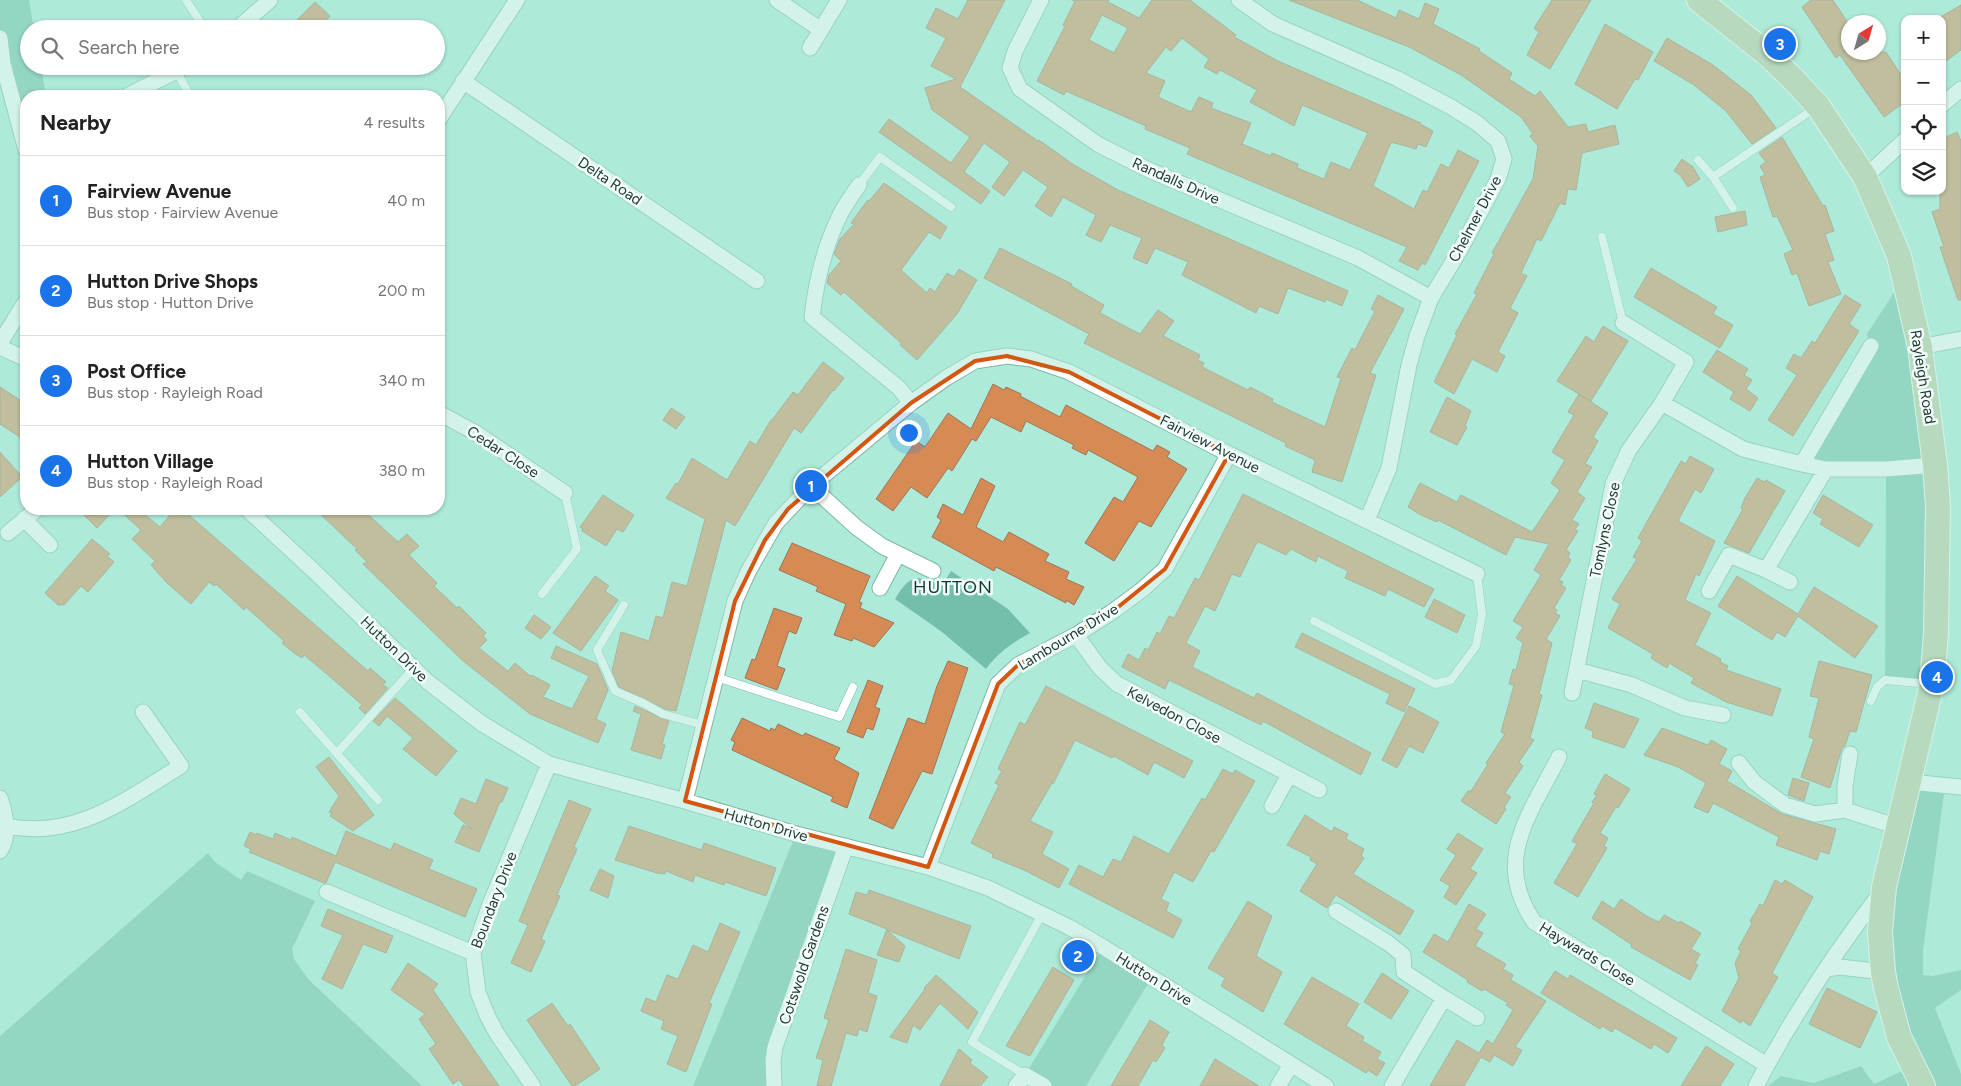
<!DOCTYPE html>
<html lang="en">
<head>
<meta charset="utf-8">
<style>
  :root { --surface:#fff; --page:#f2f2f2; --text:#222; --muted:#767676; --line:#e0e0e0; --accent:#1a73e8 }
  body { margin:0; font-family:Figtree,sans-serif; background:var(--page); color:var(--text) }
  .controls { position:absolute; right:15px; top:15px; display:grid; overflow:hidden; border-radius:10px; box-shadow:0 1px 4px #0004 }
  .controls button { width:45px; height:45px; display:grid; place-items:center; padding:0; border:0; border-bottom:1px solid var(--line); background:var(--surface); color:var(--text); font:25px sans-serif }
  .compass { position:absolute; left:1841px; top:15px; width:45px; height:45px; border-radius:50%; background:var(--surface); box-shadow:0 1px 4px #0004; rotate:37deg }
  .you { position:absolute; left:908px; top:432px; width:18px; height:18px; margin:-12px; border:4px solid #fff; border-radius:50%; background:#1a73e8; box-shadow:0 0 0 8px #1a73e833 }
  .badge { display:grid; place-items:center; width:32px; height:32px; border-radius:50%; background:var(--accent); color:#fff; font-size:16px; font-weight:700 }
  .pin { position:absolute; translate:-50% -50%; border:2px solid #fff; box-shadow:0 1px 5px #0006 }
  .list { margin:0; padding:0; list-style:none }
  h2 { display:flex; justify-content:space-between; align-items:center; height:65px; margin:0; padding:0 20px; font-size:21px }
  h2 small { font-size:16px; font-weight:400; color:var(--muted) }
  .list li { display:grid; grid-template-columns:32px 1fr auto; gap:15px; align-items:center; box-sizing:border-box; height:90px; padding:0 20px; border-top:1px solid var(--line) }
  .list b { display:block; font-size:19px; white-space:nowrap }
  .list p { margin:0; font-size:16px; white-space:nowrap; color:var(--muted) }
  .list em { font-size:16px; font-style:normal; color:var(--muted) }
  .icon { flex:none; width:28px; height:28px; fill:none; stroke:currentColor; stroke-width:2; stroke-linecap:round; stroke-linejoin:round }
  .map { position:relative; flex:none; width:1961px; height:1086px; overflow:hidden }
  .search { position:absolute; background:var(--surface); box-shadow:0 1px 4px #0004; left:20px; top:20px; width:425px; height:55px; display:flex; align-items:center; gap:12px; box-sizing:border-box; padding:0 18px; border-radius:28px; color:var(--muted); font-size:19px }
  .panel { position:absolute; background:var(--surface); box-shadow:0 1px 4px #0004; left:20px; top:90px; width:425px; height:425px; border-radius:20px }
  .map>svg:first-child { display:block }
  .green { fill:#74bfac }
  .building { fill:#d68b55; stroke:#9d7559; fill-rule:evenodd }
  .lines { fill:none; stroke-linecap:round; stroke-linejoin:round }
  .service-casing { stroke:#7cb6a7; stroke-width:9 }
  .minor-casing { stroke:#7cb6a7; stroke-width:17 }
  .primary-casing { stroke:#fff; stroke-width:26 }
  .service { stroke:#fff; stroke-width:8 }
  .minor { stroke:#fff; stroke-width:15 }
  .primary { stroke:#c2c89f; stroke-width:24 }
  .marked { fill:none; stroke:#d45610; stroke-width:4; stroke-linejoin:round }
  .labels { text-anchor:middle; dominant-baseline:central; stroke-width:5; stroke-linejoin:round; paint-order:stroke }
  .street-label { font-size:15px; fill:#213933; stroke:#f4fffb }
  .quarter-label { font-size:18px; letter-spacing:1px; fill:#0b3930; stroke:#f4fffb }
</style>
</head>
<body>
<div class="map">
<svg width="1961" height="1086" viewBox="0 0 1961 1086">
  <rect width="100%" height="100%" fill="#aeead9"/>
  <!-- green -->
  <path class="green" d="M0,0H29L34,29H29V66H41L46,96H26V150L0,38Z
    M1904,277L1935,465L1932,684L1885,680L1886,470L1802,464L1871,346L1867,334Z
    M951,571L1008,609L1030,633C1012,643 999,652 986,669L942,632L895,599C910,574 917,574 942,586Z
    M1910,782L1945,786L1923,950V975L1933,976L1961,970V990L1935,1008L1961,1074V1086H1929L1883,972Z
    M796,834L846,846L775,1047L774,1086H693Z
    M208,853L215,862L241,880L247,871L315,901L292,949L294,959L309,980L422,1086H0V1036Z
    M1103,947L1152,977L1086,1086H1016L1025,1075Z
    M1861,1066L1874,1084L1913,1066L1923,1086H1768L1781,1076L1814,1083Z"/>
  <!-- building -->
  <path class="building" d="M968,0H1005L960,87L1038,141L1039,140L1074,165L1118,190L1348,291L1342,306L1326,299L1325,302L1288,288L1278,314L1259,306L1256,313L1182,275L1188,262L1155,248L1147,264L1133,258L1142,238L1110,225L1101,242L1086,235L1096,215L1063,197L1051,217L1035,206L1048,187L1023,170L1004,196L992,187L1010,162L984,143L964,172L990,191L981,204L879,132L889,119L951,163L970,137L932,110L925,88L956,79L931,66L946,38L926,28L936,8L958,19Z
    M1072,0H1109L1108,2L1139,18L1152,0H1190L1236,35L1234,37L1278,61L1421,123L1420,124L1433,131L1426,147L1418,144L1416,149L1391,142L1373,186L1414,209L1423,190L1427,192L1441,164L1449,168L1458,150L1479,161L1425,265L1422,263L1418,270L1399,261L1407,247L1187,154L1190,148L1145,129L1146,126L1066,91L1064,95L1037,81L1065,26L1063,25L1075,1ZM1102,15L1128,28L1114,53L1089,40ZM1182,38L1209,59L1204,67L1217,74L1220,70L1257,90L1250,102L1294,126L1302,105L1368,133L1350,170L1331,162L1324,179L1297,168L1298,164L1272,153L1271,156L1242,144L1251,123L1211,108L1213,103L1199,97L1191,112L1158,97L1165,81L1146,73L1166,47L1171,51Z
    M1289,0H1357L1396,18L1399,10L1419,19L1425,3L1439,9L1433,24L1480,49L1479,51L1512,73L1509,79L1535,96L1540,91L1568,127L1586,124L1588,132L1615,125L1619,144L1582,153L1576,190L1568,189L1565,205L1560,203L1541,241L1537,239L1521,273L1527,276L1510,308L1518,313L1498,352L1505,356L1497,372L1472,359L1454,394L1434,382L1457,335L1455,334L1477,294L1474,293L1494,254L1492,253L1533,179L1538,146L1530,136L1533,134L1521,117L1461,75L1409,47Z
    M1552,0H1591L1550,69L1527,55L1539,32L1534,28Z
    M1811,0H1833L1848,23V49L1843,52H1886L1905,81V102L1884,117L1840,55L1836,58L1802,7Z
    M315,2L330,16L318,29H288Z
    M1961,5V50L1942,64V16Z
    M1605,24L1653,52L1638,80L1635,79L1617,109L1575,84Z
    M1667,38L1713,65L1751,95L1776,128L1752,144L1726,111L1694,85L1654,61Z
    M1957,132L1961,141V300H1958L1940,247H1944L1932,212L1940,209V191H1942V139Z
    M1782,137L1823,206L1825,205L1834,231L1825,234L1834,260L1828,262L1841,294L1809,306L1797,273L1792,275L1784,254L1793,250L1777,216L1773,217L1760,177L1765,175L1760,166L1766,162L1759,153Z
    M1682,159L1693,167L1700,179L1688,187L1680,175L1674,171Z
    M884,183L947,227L940,239L929,232L901,270L927,293L930,288L935,292L947,273L954,277L959,269L977,280L957,314L917,360L900,345L901,343L844,292L841,295L827,283L829,275L841,261L834,254L840,239L854,224L851,223L867,201L870,200Z
    M1745,211L1747,225L1718,232L1715,217Z
    M1000,248L1072,284L1071,286L1104,305L1100,313L1140,334L1158,310L1174,321L1163,336L1200,355L1198,360L1204,363L1202,367L1248,390L1250,387L1273,399L1272,402L1325,427L1341,378L1337,377L1352,348L1355,350L1375,311L1371,309L1378,295L1404,309L1370,373L1376,375L1342,482L1312,472L1315,460L1285,446L1286,443L1084,343L1089,334L984,278Z
    M1651,268L1717,307L1713,314L1733,325L1720,348L1634,297Z
    M1845,295L1861,305L1849,324L1859,331L1793,436L1768,420L1797,375L1786,368L1794,354L1801,358L1812,341L1815,343Z
    M1603,326L1628,341L1591,401L1557,381L1586,336L1594,342Z
    M1717,350L1748,369L1744,375L1752,380L1746,389L1758,398L1750,411L1730,399L1734,392L1703,372Z
    M823,362L844,378L834,391L833,390L801,433L794,428L735,526L726,520L676,711L665,709L619,687L612,671L621,632L649,641L656,616L663,618L672,582L687,586L705,519L666,498L676,483L678,484L692,458L727,480L750,441L756,445L771,420H772L793,392L798,395Z
    M993,384L1004,390L1006,387L1021,394L1020,396L1060,417L1066,405L1153,451L1157,445L1170,452L1167,457L1187,469L1151,527L1139,521L1114,561L1085,543L1114,497L1123,502L1138,477L1088,450L1086,455L1072,448L1074,445L1026,421L1021,432L991,417L976,441L972,439L952,471L948,468L927,498L911,487L893,511L876,499L916,441L925,447L948,413L971,429Z
    M0,387L26,404V441L0,424Z
    M1579,394L1608,413L1593,437L1598,441L1585,464L1592,467L1577,492L1585,498L1572,520L1579,524L1575,529L1578,531L1566,550L1570,553L1568,557L1571,560L1559,580L1563,582L1561,585L1566,588L1554,608L1557,610L1555,613L1560,616L1546,639L1552,643L1539,694L1542,695L1530,738L1534,740L1519,762L1523,766L1505,793L1511,797L1504,807L1506,809L1496,824L1461,801L1468,791H1471L1488,764L1486,763L1505,734L1501,732L1514,685L1509,684L1513,669L1516,670L1523,643L1516,638L1523,627L1513,621L1541,575L1534,570L1549,544L1515,537L1506,555L1438,520L1437,522L1421,515L1408,507L1420,483L1457,502L1461,495L1532,532L1560,490L1551,483L1565,460L1552,452L1574,415L1568,412Z
    M1447,397L1471,411L1465,426L1467,427L1457,445L1430,432Z
    M671,408L685,417L676,429L663,420Z
    M0,452L22,477L0,497Z
    M1690,456L1714,469L1701,493L1695,489L1678,521L1715,541L1699,576L1696,574L1685,600L1711,613L1695,645L1721,659L1720,662L1728,666L1726,670L1781,689L1772,716L1726,702L1691,683L1694,678L1669,663L1667,668L1651,658L1653,654L1608,628L1620,604L1612,599L1637,559L1633,557L1642,541L1638,538L1681,461L1686,464Z
    M981,478L995,486L976,527L1003,542L1009,532L1049,554L1045,561L1069,572L1066,579L1084,587L1074,605L1066,600V603L996,567L994,571L932,537L941,520L937,517L943,504L963,515Z
    M1757,478L1764,482L1766,480L1785,491L1749,553L1724,543L1743,509L1741,508L1745,498Z
    M1243,494L1434,589L1424,607L1388,589L1385,596L1345,578L1348,571L1318,556L1316,562L1291,549L1286,555L1259,542L1256,544L1240,577L1232,574L1215,611L1205,606L1186,643L1200,651L1192,667L1254,698L1257,693L1371,753L1361,775L1263,721L1261,725L1169,680L1165,689L1122,667L1128,654L1139,660L1145,648L1148,650L1157,632L1160,634L1169,616L1174,618L1195,578L1199,580Z
    M603,495L634,515L623,532L617,529L606,546L582,531L583,529L580,527Z
    M1823,495L1873,525L1859,547L1820,524L1823,519L1813,513Z
    M78,509H115L97,528Z
    M118,509H138L160,527L175,509H182L368,671L370,668L386,682L383,685L388,688L365,714L359,708L362,705L334,680L304,655L302,658L294,653L282,643L284,641L246,607L244,610L216,584L214,586L209,582L191,604L167,583L151,565L155,561L132,539L141,530Z
    M315,509H362L398,542L407,534L419,546L409,555L437,583L434,586L457,608L459,606L486,633L483,636L487,640L479,648L508,671L515,663L530,676L532,675L550,685L543,697L572,709L589,676L551,658L556,646L597,664L608,690L596,719L606,724L598,743L530,714L462,660L363,564L367,562L355,550L357,549Z
    M92,539L110,554L107,556L114,562L88,592L81,586L64,605H58L45,593Z
    M792,543L870,576L859,602L862,603L860,608L894,623L874,647L853,638L852,641L834,635L846,604L816,591L818,587L779,570Z
    M595,576L609,586L605,591L618,600L581,651L553,633Z
    M1737,576L1798,614L1814,587L1878,626L1855,658L1798,616L1785,637L1777,632L1772,640L1718,606Z
    M1434,599L1465,615L1457,633L1425,617Z
    M774,608L802,618L796,634L789,631L777,666L785,669L777,690L745,678L752,659L755,660Z
    M534,615L551,627L541,639L525,628Z
    M1302,633L1415,689L1404,712L1386,703L1390,694L1295,647Z
    M948,661L968,668L932,774L922,771L893,829L869,818L908,718L925,724L937,686Z
    M1819,661L1872,675L1856,732L1850,731L1845,746L1842,748L1830,788L1801,777L1814,739L1809,737L1819,698L1810,696Z
    M868,680L883,686L875,707L880,709L873,730L867,728L863,738L847,732Z
    M1046,686L1193,761L1184,778L1154,762L1148,775L1114,756L1112,758L1075,740L1053,784L1052,783L1030,821L1053,832L1042,854L1069,869L1059,888L1024,870L992,857L993,854L971,843L999,785L995,783L1002,771L998,769L1020,722L1025,725Z
    M395,698L457,751L436,776L403,749L413,738L387,716L379,726L373,721Z
    M1594,703L1639,719L1624,748L1592,737L1593,731L1585,728Z
    M635,706L669,721L662,744L665,745L661,759L631,750L641,714L633,711Z
    M1409,706L1439,722L1423,753L1409,746L1397,768L1382,760Z
    M742,718L770,731L771,728L775,730L778,724L803,736L805,733L840,748L834,759L859,773L847,808L831,801L833,797L732,750L735,742L731,740Z
    M1662,728L1708,745L1711,740L1727,749L1719,764L1732,771L1727,781L1782,814L1836,829L1829,854L1820,851L1817,860L1776,845L1779,837L1713,803L1708,813L1694,807L1706,783L1678,767L1644,755Z
    M329,757L374,815L353,831L330,816L332,813L329,812L339,796L316,767Z
    M1223,769L1233,774L1235,770L1255,781L1214,852L1211,851L1193,882L1174,872L1161,899L1169,903L1166,911L1182,920L1173,938L1069,884L1079,865L1103,877L1113,859L1121,862L1134,836L1169,854L1202,798L1205,800Z
    M1605,774L1630,789L1618,808L1616,807L1600,833L1608,838L1604,846L1607,848L1578,897L1554,883L1577,844L1572,841L1594,803L1592,802L1597,795L1594,794Z
    M1793,778L1809,783L1804,801L1788,795Z
    M486,779L508,788L502,802H500L479,852L455,842L463,825L472,829L454,814L461,798L476,804Z
    M569,800L591,809L574,847L577,849L557,895L560,896L541,939L545,941L531,972L511,963L528,925L519,921Z
    M1305,815L1332,832L1334,827L1348,834L1346,839L1364,849L1361,856L1364,858L1353,874L1414,911L1400,935L1336,895L1327,908L1300,891L1317,864L1310,860L1311,857L1287,845Z
    M629,826L702,850L704,843L776,868L766,896L725,882L724,885L695,875L693,882L666,871L665,874L657,873L615,860Z
    M346,831L391,850L394,843L433,860L429,869L477,889L465,917L335,862L326,883H324L249,852L251,849L244,846L250,832L256,835L257,833L273,839L275,833L291,840L292,837L336,856Z
    M1458,833L1483,849L1470,869L1477,873L1456,905L1444,897L1450,886L1440,880L1456,855L1447,849Z
    M600,869L614,876L608,898L590,890Z
    M1775,880L1782,884L1785,880L1813,897L1772,973L1778,977L1750,1026L1742,1020L1741,1023L1722,1011L1739,978L1735,963L1741,951L1738,949L1752,923L1750,921L1760,904L1763,906Z
    M869,890L971,926L959,959L887,930L905,946L899,962L877,955L887,929L849,914L856,892L867,895Z
    M1621,899L1648,917L1659,922L1664,915L1679,923L1680,921L1701,933L1691,949L1700,954L1695,963L1698,965L1690,980L1631,947L1632,945L1592,918L1602,901L1614,909Z
    M1248,901L1272,916L1256,956L1282,972L1263,1012L1221,986L1225,978L1208,968Z
    M1469,904L1486,914L1476,929L1483,933L1475,946L1506,964L1503,969L1513,975L1511,980L1546,1001L1515,1047L1522,1050L1513,1066L1494,1055L1490,1062L1481,1057L1464,1086H1430L1457,1040L1479,1053L1487,1040L1493,1044L1513,1010L1506,1005L1508,1003L1484,989L1482,991L1467,982L1468,980L1423,952L1434,934L1448,942Z
    M328,909L393,936L386,953L363,944L342,989L322,979L343,935L321,926Z
    M720,923L740,932L709,1003L712,1004L686,1072L667,1064L678,1036L661,1029L664,1021L641,1011L646,998L656,1002L667,975L678,979L693,945L708,952Z
    M846,949L877,960L868,993L877,996L867,1032L859,1029L857,1036L846,1033L831,1086H817L823,1060L816,1058L829,1020L824,1018Z
    M408,963L438,984L433,990L499,1086H464L459,1080L453,1084L429,1049L436,1044L419,1019L425,1014L391,990Z
    M1053,967L1074,980L1030,1056L1006,1046Z
    M1555,971L1568,979L1570,975L1677,1038L1668,1053L1654,1044L1651,1049L1615,1028L1612,1032L1602,1026L1600,1029L1541,993Z
    M1382,973L1409,991L1391,1019L1364,1002Z
    M936,975L978,1012L968,1029L940,1003L920,1030L913,1025L907,1043L890,1037L925,989L924,988Z
    M1312,977L1359,1004L1346,1026L1364,1037L1362,1041L1381,1052L1377,1059L1385,1063L1377,1076L1368,1070L1366,1073L1284,1024Z
    M1827,988L1877,1012L1860,1048L1809,1024Z
    M552,1003L568,1026L570,1024L600,1069L575,1086H572L527,1020Z
    M1150,1020L1169,1032L1162,1045L1165,1048L1156,1062L1153,1060L1138,1086H1111Z
    M1706,1046L1734,1064L1720,1086H1681Z
    M959,1049L972,1060L970,1063L988,1077L980,1086H940Z
    M1215,1059L1259,1086H1200Z"/>
  <g class="lines">
    <defs>
      <path id="service" d="M186,0L205,29
        M177,72L190,96
        M1698,160L1713,177L1733,208
        M1713,177L1815,108
        M859,185L880,157L951,207
        M1602,237L1623,323
        M542,594L577,549L565,493
        M624,605L597,650L615,691L643,703L663,714L703,725
        M1314,621L1435,684L1451,680L1476,646L1482,615L1477,574
        M716,677L839,717L853,687
        M1871,701L1877,687L1885,680L1930,684
        M300,712L378,800
        M337,753L413,669
        M1025,1075L972,1042L1042,914"/>
      <path id="minor" d="M777,0L821,30
        M1041,0L1015,51L1010,68L1020,89L1099,145L1149,170L1358,258L1431,298
        M1239,0L1273,24L1398,79L1451,107L1477,123L1498,141L1504,159L1498,179L1460,250L1431,298L1417,336L1409,365L1389,468L1367,520
        M237,29L270,0
        M0,38L3,64L26,150
        M810,48L839,0
        M463,81L757,281
        M127,96L186,66
        M1942,105L1961,89
        M439,119L517,0
        M1865,177L1905,140
        M859,185C852,195 845,205 840,215C824,247 816,282 812,317L899,388L911,403
        M0,343L26,301
        M0,347L26,359
        M1920,347L1961,339
        M1662,403L1743,449L1802,464L1826,469H1886L1935,465
        M439,413L476,433L565,493
        M1802,464L1871,346
        M811,486L856,527L882,546L933,571
        M247,509L316,573L428,682L481,723L549,764L685,801L796,834L928,867L988,888L1069,927L1103,947L1326,1086
        M24,519L50,545
        M8,533L37,509
        M1790,582L1766,570L1826,469
        M880,588L898,554
        M1709,591L1729,555L1766,570
        M1076,635L1100,668L1117,684L1319,790
        M1577,670L1632,685L1685,708L1723,715
        M1572,693L1613,484L1629,450L1662,403L1686,362L1623,323
        M1559,757C1530,814 1492,860 1534,922L1767,1065
        M1739,763L1754,782L1785,805L1815,814L1845,810L1898,827
        M1910,782L1961,787
        M0,798C6,815 10,836 0,851
        M685,801L735,601L749,570L776,523L811,486L911,403L946,378L975,361L1007,356L1031,359L1069,372L1229,454L1477,574
        M1272,806L1289,775
        M1845,810V786L1850,754
        M6,826C75,840 125,800 181,766L143,712
        M928,867L998,684L1018,665L1076,635L1112,612L1143,589L1165,569L1229,454
        M327,892L473,953
        M1336,911L1388,943L1403,955L1404,972L1444,998L1392,1086
        M1826,969L1840,967L1883,972
        M1444,998L1477,1018
        M533,1086L497,1034L487,1015L478,992L473,953L490,904L549,764
        M774,1086L773,1060L775,1047L846,846
        M1016,1086L1025,1075L1044,1086
        M1278,1086L1291,1065
        M1756,1086C1792,1017 1835,952 1882,891"/>
      <path id="primary" d="M1699,0L1767,54L1793,79L1818,106L1865,177L1899,256L1920,347L1935,465L1938,506L1936,633L1932,684L1884,887L1880,932L1883,972L1886,988L1899,1037L1923,1086"/>
    </defs>
    <!-- service casing -->
    <use href="#service" class="service-casing"/>
    <!-- minor casing -->
    <use href="#minor" class="minor-casing"/>
    <!-- primary casing -->
    <use href="#primary" class="primary-casing"/>
    <!-- service -->
    <use href="#service" class="service"/>
    <!-- minor -->
    <use href="#minor" class="minor"/>
    <!-- primary -->
    <use href="#primary" class="primary"/>
  </g>
  <!-- marked area -->
  <path d="M0 0H1961V1086H0ZM1007,356L1069,372L1229,454L1165,569L1112,612L1018,665L998,684L928,867L685,801L735,601L765,540L788,509L911,403L975,361Z" fill="#aeead9" fill-opacity=".55" fill-rule="evenodd"/>
  <path class="marked" d="M1007,356L1069,372L1229,454L1165,569L1112,612L1018,665L998,684L928,867L685,801L735,601L765,540L788,509L911,403L975,361Z"/>
  <g class="labels">
    <!-- street labels -->
    <g class="street-label">
      <text transform="translate(610 181) rotate(34)">Delta Road</text>
      <text transform="translate(1176 181) rotate(24)">Randalls Drive</text>
      <text transform="translate(1475 219) rotate(-62)">Chelmer Drive</text>
      <text transform="translate(1923 377) rotate(81)">Rayleigh Road</text>
      <text transform="translate(1210 444) rotate(27)">Fairview Avenue</text>
      <text transform="translate(503 452) rotate(33)">Cedar Close</text>
      <text transform="translate(1605 530) rotate(-78)">Tomlyns Close</text>
      <text transform="translate(1068 637) rotate(-31)">Lambourne Drive</text>
      <text transform="translate(394 649) rotate(44)">Hutton Drive</text>
      <text transform="translate(1174 715) rotate(28)">Kelvedon Close</text>
      <text transform="translate(766 825) rotate(16)">Hutton Drive</text>
      <text transform="translate(494 900) rotate(-69)">Boundary Drive</text>
      <text transform="translate(1587 954) rotate(31)">Haywards Close</text>
      <text transform="translate(804 965) rotate(-71)">Cotswold Gardens</text>
      <text transform="translate(1154 979) rotate(32)">Hutton Drive</text>
    </g>
    <!-- quarter labels -->
    <g class="quarter-label">
      <text x="953" y="587">HUTTON</text>
    </g>
  </g>
</svg>
<div class="controls">
<button>+</button>
<button>−</button>
<button><svg class="icon" aria-label="locate" viewBox="0 0 24 24"><circle cx="12" cy="12" r="6"/><path d="M12 2v4M12 18v4M2 12h4M18 12h4"/></svg></button>
<button><svg class="icon" aria-label="layers" viewBox="0 0 24 24"><path d="M12 4l9 5-9 5-9-5zM3 14l9 5 9-5"/></svg></button>
</div>
<svg class="compass" viewBox="-18 -18 36 36"><path d="M0-13l5 13h-10z" fill="#e53935"/><path d="M0 13l5-13h-10z" fill="#767676"/></svg>
<div class="you"></div>
<div class="pin badge" style="left:811px;top:486px">1</div>
<div class="pin badge" style="left:1078px;top:956px">2</div>
<div class="pin badge" style="left:1780px;top:44px">3</div>
<div class="pin badge" style="left:1937px;top:677px">4</div>
<div class="search"><svg class="icon" aria-label="search" viewBox="0 0 24 24"><circle cx="10" cy="10" r="6"/><path d="M15 15l6 6"/></svg>Search here</div>
<section class="panel">
<h2>Nearby<small>4 results</small></h2>
<ul class="list">
<li><span class="badge">1</span><div><b>Fairview Avenue</b><p>Bus stop · Fairview Avenue</p></div><em>40 m</em></li>
<li><span class="badge">2</span><div><b>Hutton Drive Shops</b><p>Bus stop · Hutton Drive</p></div><em>200 m</em></li>
<li><span class="badge">3</span><div><b>Post Office</b><p>Bus stop · Rayleigh Road</p></div><em>340 m</em></li>
<li><span class="badge">4</span><div><b>Hutton Village</b><p>Bus stop · Rayleigh Road</p></div><em>380 m</em></li>
</ul>
</section>
</div>
</body>
</html>
